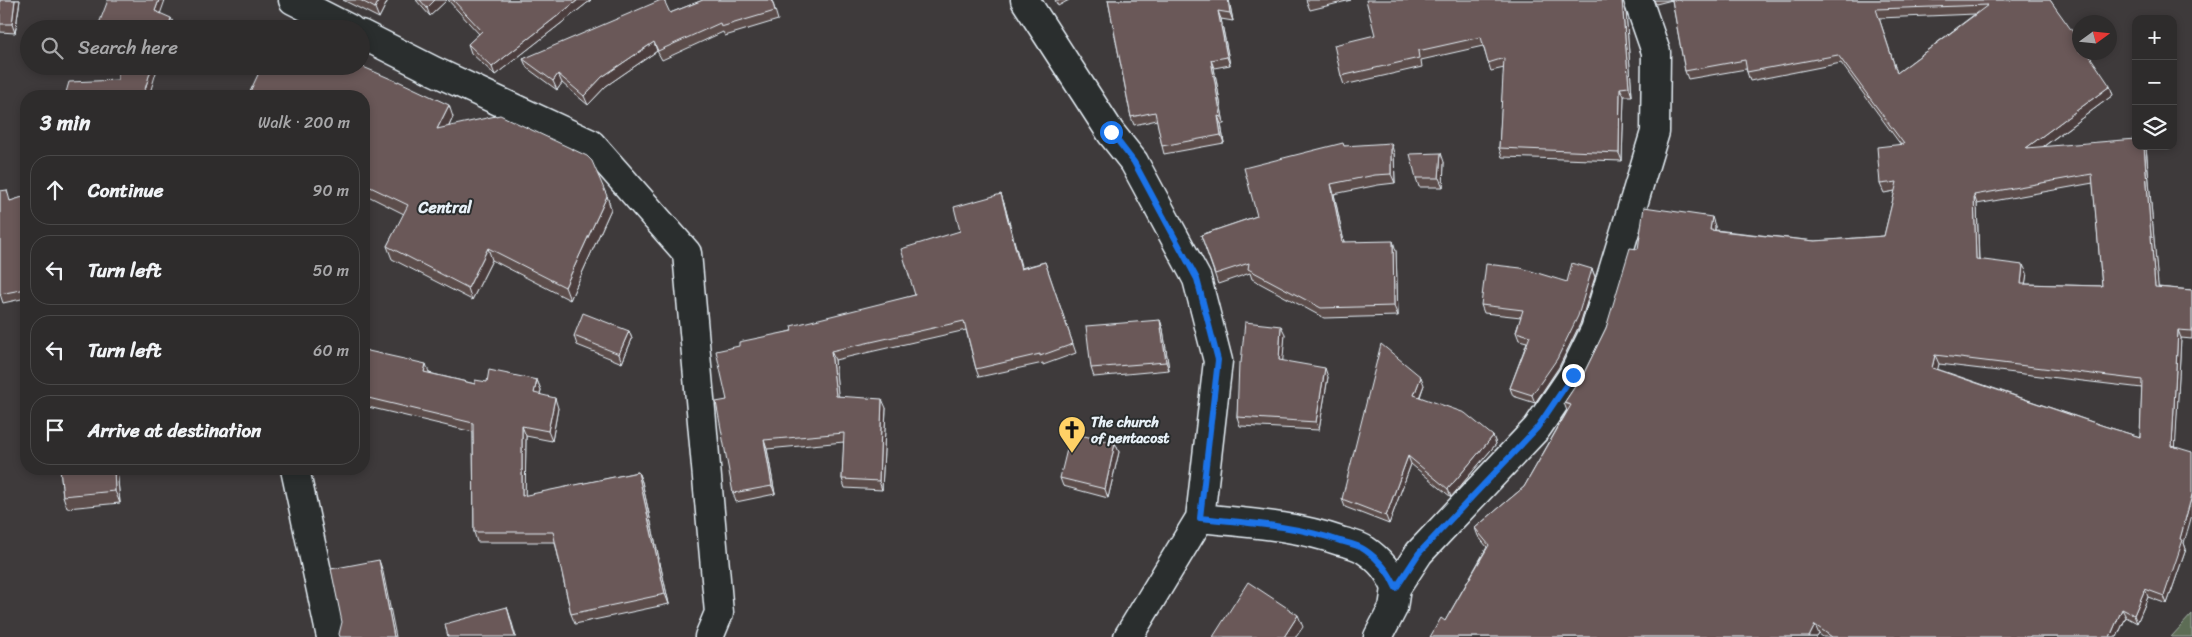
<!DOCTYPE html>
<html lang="en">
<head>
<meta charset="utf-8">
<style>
  :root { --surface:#2e2c2c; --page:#3a3838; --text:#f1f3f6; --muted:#a7a7a9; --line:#494848 }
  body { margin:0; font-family:Sriracha,sans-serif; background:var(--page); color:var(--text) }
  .controls { position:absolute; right:15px; top:15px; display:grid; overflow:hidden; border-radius:10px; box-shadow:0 2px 8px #0003 }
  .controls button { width:45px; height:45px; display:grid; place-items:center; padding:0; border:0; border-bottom:1px solid var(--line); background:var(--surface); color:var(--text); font:25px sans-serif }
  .compass { position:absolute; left:2072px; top:15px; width:45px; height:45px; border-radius:50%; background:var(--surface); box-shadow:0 2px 8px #0003; rotate:75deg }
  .stop { position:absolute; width:15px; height:15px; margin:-11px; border:4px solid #1a73e8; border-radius:50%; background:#fff }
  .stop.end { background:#1a73e8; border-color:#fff; box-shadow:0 1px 5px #0008 }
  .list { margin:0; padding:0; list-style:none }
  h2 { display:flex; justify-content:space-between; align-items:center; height:65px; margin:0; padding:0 20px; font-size:21px }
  h2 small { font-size:16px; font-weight:400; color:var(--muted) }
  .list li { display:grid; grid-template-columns:32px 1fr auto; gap:15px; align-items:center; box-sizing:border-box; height:70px; margin:0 10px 10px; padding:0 10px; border:1px solid var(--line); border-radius:20px }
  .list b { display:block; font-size:19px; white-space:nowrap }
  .list em { font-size:16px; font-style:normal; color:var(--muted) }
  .icon { flex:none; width:28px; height:28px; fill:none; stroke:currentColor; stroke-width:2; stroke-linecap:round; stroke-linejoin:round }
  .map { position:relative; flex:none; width:2192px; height:637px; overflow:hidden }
  .search { position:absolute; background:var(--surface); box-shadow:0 2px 8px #0003; left:20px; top:20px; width:350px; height:55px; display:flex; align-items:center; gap:12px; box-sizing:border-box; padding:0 18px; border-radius:28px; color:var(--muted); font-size:19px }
  .panel { position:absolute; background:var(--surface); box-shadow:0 2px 8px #0003; left:20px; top:90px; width:350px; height:385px; border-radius:20px }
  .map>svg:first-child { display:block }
  .green { fill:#5d6d55; stroke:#a2afa6 }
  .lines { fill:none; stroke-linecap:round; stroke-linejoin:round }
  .minor-casing { stroke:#e8f1f8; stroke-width:31 }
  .minor { stroke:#2a2d2e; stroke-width:28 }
  .wall { fill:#5c4d4c; stroke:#e8f1f8; fill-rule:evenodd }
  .shaded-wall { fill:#4b3e3e; stroke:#e8f1f8 }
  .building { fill:#6b5958; stroke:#e8f1f8; fill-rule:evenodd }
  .route { stroke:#1a73e8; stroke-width:6 }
  .labels { text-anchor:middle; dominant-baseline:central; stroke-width:4; stroke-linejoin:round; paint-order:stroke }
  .poi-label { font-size:14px; font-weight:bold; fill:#e8f1f8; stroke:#2a2d2e; text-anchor:start }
  .quarter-label { font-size:16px; font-weight:bold; fill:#e8f1f8; stroke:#2a2d2e }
</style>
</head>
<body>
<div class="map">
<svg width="2192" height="637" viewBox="0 0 2192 637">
  <rect width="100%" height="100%" fill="#3e3a3b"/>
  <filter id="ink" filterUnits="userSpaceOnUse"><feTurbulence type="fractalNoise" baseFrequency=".02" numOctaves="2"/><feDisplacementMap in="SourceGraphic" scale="10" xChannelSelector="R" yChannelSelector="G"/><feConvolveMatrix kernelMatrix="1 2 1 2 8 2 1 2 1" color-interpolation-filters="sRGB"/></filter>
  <g filter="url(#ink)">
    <!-- green -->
    <path class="green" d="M2192,614V637H2171Z"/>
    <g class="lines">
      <defs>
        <path id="minor" d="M293,0L350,29
          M1025,0L1111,133L1134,162L1197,279L1218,361L1200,518L1128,637
          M361,34L434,71L591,144L687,253L719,613L709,637
          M295,469L331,637
          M1200,518C1247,523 1294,525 1340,541C1348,543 1358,545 1365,550C1380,560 1389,571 1396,588
          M1378,637L1393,608L1396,588L1419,553L1537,428L1573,375L1595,330L1655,132L1656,52L1638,0"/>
      </defs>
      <!-- minor casing -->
      <use href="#minor" class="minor-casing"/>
      <!-- minor -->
      <use href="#minor" class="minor"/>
    </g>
    <!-- wall -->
    <path class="wall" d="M0,0H20L15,33L0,32Z
      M343,0H388L379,18Z
      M416,0H447L430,16Z
      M448,0H591L495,75L471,53L468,44L479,34Z
      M703,0H772L778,20L725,36L723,32L662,60L657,51L606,86L588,105L562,83L557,90L527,68L523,59L670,13Z
      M1055,0H1069L1058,6Z
      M1108,0H1229L1233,21L1221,19L1230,65L1214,68L1224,124H1221L1224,143L1164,154L1162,146L1157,120L1134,125L1131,117Z
      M1306,0H1351L1310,10Z
      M1654,0H2050L2113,95L2043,147L2146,146L2158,287L2192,290V339L2181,338L2175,447L2184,543L2186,549L2167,604L2148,597L2137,623L2126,617L2117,637H1823L1819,634L1817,637H1430L1445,621L1487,547L1478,536L1475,528L1524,487L1567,411L1564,403L1584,373L1606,328L1638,249L1715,226V230L1815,241L1884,236L1895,191L1884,193L1880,184L1901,145L1841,63L1750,81L1746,69L1688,79L1685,71L1672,0L1656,4ZM1975,14L1897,73L1879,18ZM2093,183L2102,286L2025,284L2027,273L1979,259L1977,204ZM1939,364L2142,388L2140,437L2104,426L1937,369Z
      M1626,12L1632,96H1624L1622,161L1502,157L1499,148L1504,68L1491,71L1483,46L1421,60L1422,67L1344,85L1341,76L1375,35Z
      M364,96L453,117L449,126L607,196L611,209L570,300L492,260L472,300L392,259L387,246L404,214L364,194Z
      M1344,146L1394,153L1395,183L1378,185L1334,194L1344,242L1396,251L1398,316L1324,318L1252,279L1250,273L1218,284L1201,235L1257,216Z
      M1444,162L1443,187H1419L1416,178Z
      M0,191L11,201L26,196V298L3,303L0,294Z
      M1004,203L1021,268L1045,262L1076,353L1043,365V363L979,377L976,369L966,330L835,360L838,396L886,408L882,490L845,488L842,479L844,442L767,449L775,494L736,502L733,493L727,400L739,346L915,295L960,231Z
      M1592,269L1595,277L1580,324L1559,367L1535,403L1513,396L1510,388L1527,342L1519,340L1516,332L1521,317L1484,313L1481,305L1567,282Z
      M1160,320L1163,329L1169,370L1094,377L1091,368Z
      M629,331L632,339L622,363L577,345L574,336Z
      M1285,334L1282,361L1328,377L1319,430L1240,426L1237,417L1241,363Z
      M364,350L429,373L475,384L487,382L537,380L541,390L540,394L558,408L552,441L526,436L525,496L638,472L642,482L669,604L575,624L571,614L555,542H477L474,532L473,432L364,406Z
      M1424,385L1420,397L1493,436L1496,444L1451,497L1411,464L1389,524L1345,507L1342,499Z
      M1115,443L1119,452L1108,498L1063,486L1060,478Z
      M60,469H117L120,503L67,508L63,496Z"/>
    <!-- shaded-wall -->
    <path class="shaded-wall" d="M15,0H20L15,33L12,24Z
      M159,0H165L158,20L155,11Z
      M379,0H388L379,18L375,8Z
      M435,0H447L430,16L427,8Z
      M578,0H591L495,75L492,67Z
      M1228,0H1229L1233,21L1230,13Z
      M1622,0H1623L1626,12L1632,96L1629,87Z
      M1218,11L1221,19L1230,65L1227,57Z
      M171,18L175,27L174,29H168Z
      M654,42L657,51L606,86L588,105L584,96L602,77Z
      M1211,60L1214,68L1224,124L1221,117Z
      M152,66H158L149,96H143Z
      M558,74L562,83L557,90L553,81Z
      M2110,86L2113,95L2029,157L2026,148Z
      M1620,88L1624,96L1622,161L1619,153Z
      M449,105L453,117L442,141L437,129Z
      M1218,116L1221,124L1224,143L1221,135Z
      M1391,143L1394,153L1395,183L1391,174Z
      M2144,146H2146V147L2159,296L2155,287Z
      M1441,153L1444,162L1443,187L1439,178Z
      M1331,184L1334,194L1346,252L1342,242Z
      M1001,194L1004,203L1024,277L1021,269Z
      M1974,195L1977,204L1979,268L1976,259Z
      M607,196L611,209L570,300L565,287Z
      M1712,217L1715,226L1714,239L1710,230Z
      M1393,241L1396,251L1398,316L1394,306Z
      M488,248L492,260L472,300L468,288Z
      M2023,265L2027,273L2024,293L2021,284Z
      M1592,269L1595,277L1580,324L1559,367L1535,403L1532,395Z
      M1160,320L1163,329L1169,370L1166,362Z
      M1281,326L1285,334L1282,369L1279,360Z
      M2178,330L2181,338L2175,454L2172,446Z
      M629,331L632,339L622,363L619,354Z
      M831,351L835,360L839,405L836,396Z
      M1935,355L1939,364L1936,376L1932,368Z
      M426,364L430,375L424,372Z
      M1325,368L1328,377L1319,430L1316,422Z
      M1421,377L1424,385L1417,403L1414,395Z
      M537,380L541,390L538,403L534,393Z
      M555,398L558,408L552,441L548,431Z
      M882,399L886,408L882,490L879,481Z
      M522,426L526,436L525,507L522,496Z
      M1493,436L1496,444L1451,497L1448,489Z
      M764,440L767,449L775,494L772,486Z
      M1115,443L1119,452L1108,498L1105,489Z
      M1408,456L1411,464L1389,524L1386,516Z
      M114,469H117L120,503L115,491Z
      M638,472L642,482L669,604L665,594Z
      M2192,495V515L2184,543L2186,549L2167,604L2164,596Z
      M379,560L383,572L396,637H394Z
      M2145,589L2148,597L2137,623L2134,615Z
      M507,607L510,616L516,637H515Z
      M2122,609L2126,617L2117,637H2110Z
      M1298,615L1303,627L1296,637H1284Z
      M1815,625L1819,634L1817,637H1809Z"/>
    <!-- building -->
    <path class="building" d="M0,0H15L12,24H0Z
      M108,0H159L155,11L171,18L168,29H97Z
      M360,0H379L375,8Z
      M420,0H435L427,8Z
      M453,0H578L492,67L468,44L482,31Z
      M661,0H664L670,13L703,0H772L775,11L721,27L720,23L658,51L654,42L602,77L584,96L558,74L553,81L523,59Z
      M1108,0H1228L1230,13L1218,11L1227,57L1211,60L1221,117L1218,116L1221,135L1162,146L1155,112L1131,117Z
      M1366,0H1622L1629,87L1620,88L1619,153L1499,148L1504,58L1488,63L1481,37L1418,51L1419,58L1341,76L1334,45L1375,35Z
      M1672,0H2050L2080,42V52H2087L2110,86L2026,148L2136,139V146H2144L2155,287L2192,290V331L2178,330L2172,446L2192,452V495L2180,539L2183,540L2164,596L2145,589L2134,615L2122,609L2110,637H1832L1815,625L1809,637H1430L1441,618L1445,621L1489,545L1475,528L1524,487L1571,405L1564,403L1584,373L1606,328L1630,248L1638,249L1644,207L1712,217L1710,230L1815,241L1884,236L1897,182L1880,184L1877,147L1904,144L1838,55L1747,72L1745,60L1685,71ZM1988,5L1897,73L1876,9ZM2092,174L2102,286L2021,284L2023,265L1976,259L1974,195ZM1935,355L2142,380L2140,437L2104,426L1932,368Z
      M118,66H152L143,96H65L69,82L118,80Z
      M262,66H361L398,82V81L449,105L437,129L500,115L587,156L592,161L607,196L565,287L488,248L468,288L387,246L408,205L364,184V96H248Z
      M1343,143L1344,146L1391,143V174L1375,175L1331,184L1342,242L1393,241L1394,306L1321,308L1248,269L1249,263L1215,274L1201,235L1257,216L1244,168Z
      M1441,153L1439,178H1416L1410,154Z
      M7,190L10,201L26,196V262L25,263L26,269V289L0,294V191Z
      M1001,194L1021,269L1045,262L1073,344L1040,356V354L976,369L964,321L831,351L836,396L882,399L879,481L842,479L844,433L764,440L772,486L733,493L716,402L727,400L716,351L739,346V342L792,331L791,326L915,295L901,249L960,231L954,207Z
      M1572,263L1592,269L1578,316L1557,359L1532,395L1510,388L1530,336L1516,332L1523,310L1481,305L1486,264L1521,268L1567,282Z
      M583,313L629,331L619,354L574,336Z
      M1160,320L1166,362L1091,368L1086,326Z
      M1245,322L1281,326L1279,360L1325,368L1316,422L1237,417L1239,363H1241Z
      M1381,344L1421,377L1414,395L1465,413L1493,436L1448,489L1408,456L1386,516L1342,499Z
      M364,350L426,364L424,372L475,384V380L487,382L489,370L537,380L534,393L555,398L548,431L522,426V496L638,472L665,594L571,614L553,532H474L473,423L364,397Z
      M1071,433L1115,443L1105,489L1060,478Z
      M60,469H114L115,491L63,496Z
      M379,560L394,637H340L339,634L342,622L331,569Z
      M1248,582L1298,615L1284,637H1213Z
      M507,607L515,637H448L445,624Z"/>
  </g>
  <g class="lines" filter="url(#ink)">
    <!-- route -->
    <path class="route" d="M1111,132L1134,162L1197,279L1218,360L1200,518C1247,523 1294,525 1340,541C1348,543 1358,545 1365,550C1380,560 1389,571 1396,588L1419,553L1537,428L1573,375"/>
  </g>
  <!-- icons -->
  <defs>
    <symbol id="church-pin" viewBox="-11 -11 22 30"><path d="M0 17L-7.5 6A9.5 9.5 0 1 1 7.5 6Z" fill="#ffd166" stroke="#2a2d2e"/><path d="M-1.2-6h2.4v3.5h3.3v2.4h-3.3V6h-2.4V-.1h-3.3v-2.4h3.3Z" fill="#111"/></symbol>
  </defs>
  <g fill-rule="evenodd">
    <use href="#church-pin" x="1056" y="414" width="32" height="43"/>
  </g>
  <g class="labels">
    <!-- poi labels -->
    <g class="poi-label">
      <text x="1091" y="422">The church<tspan x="1091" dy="16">of pentacost</tspan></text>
    </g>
    <!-- quarter labels -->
    <g class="quarter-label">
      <text x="445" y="207">Central</text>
    </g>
  </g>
</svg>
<div class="controls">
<button>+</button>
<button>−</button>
<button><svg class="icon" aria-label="layers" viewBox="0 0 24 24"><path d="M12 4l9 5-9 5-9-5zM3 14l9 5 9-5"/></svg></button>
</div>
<svg class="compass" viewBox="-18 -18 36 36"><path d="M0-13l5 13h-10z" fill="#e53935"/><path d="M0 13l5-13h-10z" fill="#a7a7a9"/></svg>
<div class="stop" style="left:1111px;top:132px"></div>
<div class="stop end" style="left:1573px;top:375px"></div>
<div class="search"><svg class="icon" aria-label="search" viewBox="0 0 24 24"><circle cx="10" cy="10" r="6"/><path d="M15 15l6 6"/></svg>Search here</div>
<section class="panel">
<h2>3 min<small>Walk · 200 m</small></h2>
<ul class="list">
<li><svg class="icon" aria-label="ahead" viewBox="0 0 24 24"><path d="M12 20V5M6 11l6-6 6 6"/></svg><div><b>Continue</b></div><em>90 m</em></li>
<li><svg class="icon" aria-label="left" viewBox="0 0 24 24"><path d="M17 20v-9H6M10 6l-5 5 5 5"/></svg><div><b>Turn left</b></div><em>50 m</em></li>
<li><svg class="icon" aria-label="left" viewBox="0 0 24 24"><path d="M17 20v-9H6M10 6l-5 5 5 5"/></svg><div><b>Turn left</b></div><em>60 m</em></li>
<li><svg class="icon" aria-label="arrive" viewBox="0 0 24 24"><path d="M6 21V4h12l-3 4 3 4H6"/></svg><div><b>Arrive at destination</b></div></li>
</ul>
</section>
</div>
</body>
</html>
